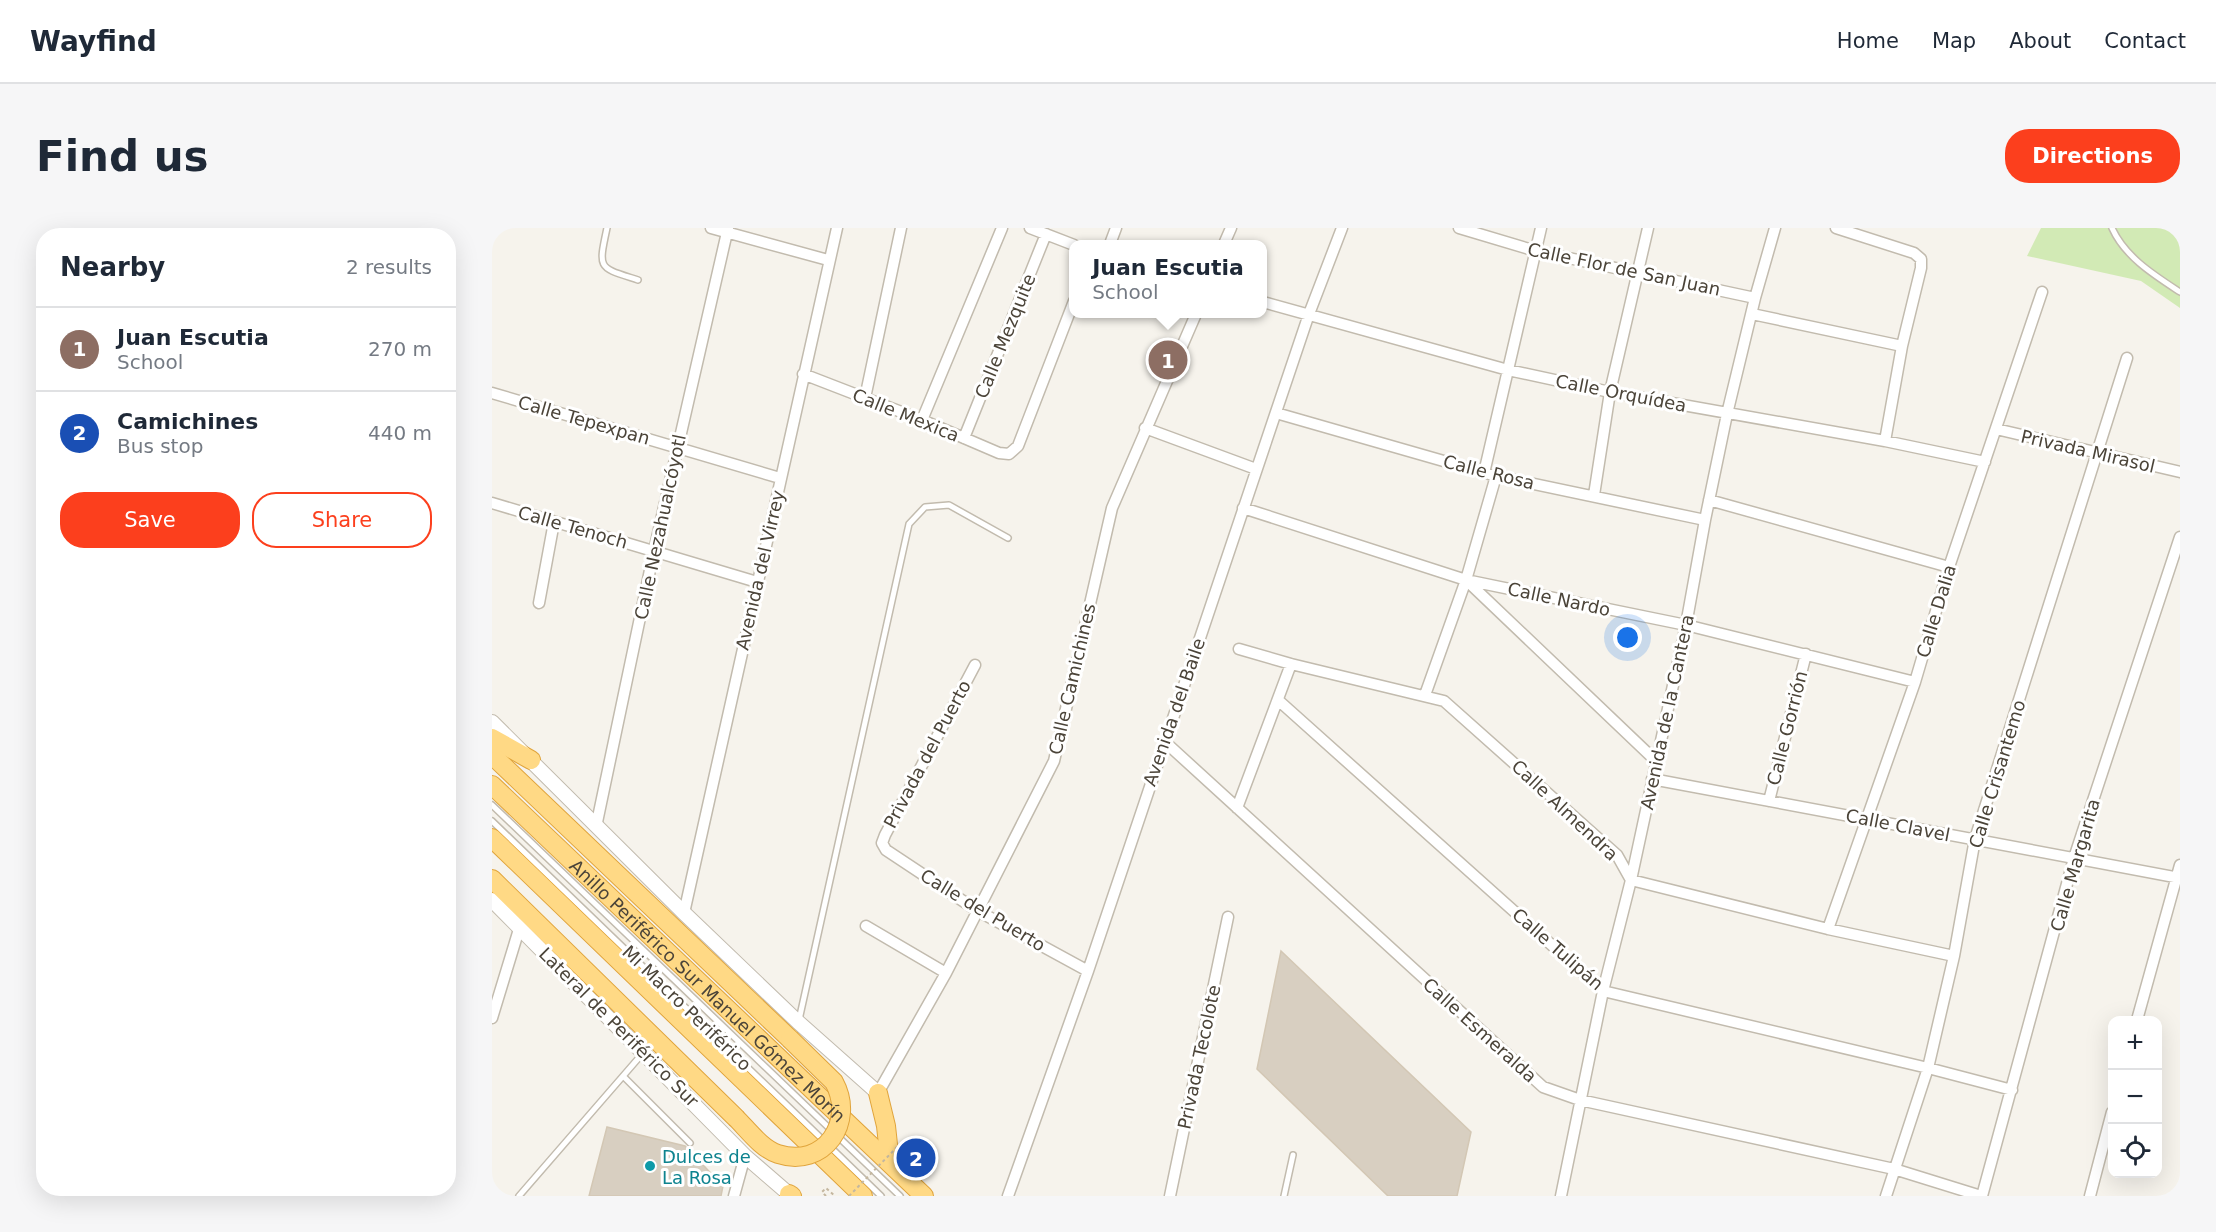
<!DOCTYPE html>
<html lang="en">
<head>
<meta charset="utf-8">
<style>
  :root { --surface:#fff; --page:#f6f6f7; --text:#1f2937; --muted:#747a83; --line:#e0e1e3; --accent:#fc3f1d }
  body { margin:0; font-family:"DejaVu Sans",sans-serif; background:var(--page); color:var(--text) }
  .controls { position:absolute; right:18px; bottom:18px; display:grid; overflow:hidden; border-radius:12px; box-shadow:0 6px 24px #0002 }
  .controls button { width:54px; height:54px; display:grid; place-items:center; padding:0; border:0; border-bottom:2px solid var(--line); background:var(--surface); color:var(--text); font:30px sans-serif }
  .you { position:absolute; left:1136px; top:410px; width:21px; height:21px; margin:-15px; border:4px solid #fff; border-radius:50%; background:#1a73e8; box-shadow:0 0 0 9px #1a73e833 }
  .badge { display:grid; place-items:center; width:39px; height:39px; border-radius:50%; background:var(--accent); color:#fff; font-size:20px; font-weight:700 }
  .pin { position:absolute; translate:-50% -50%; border:3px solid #fff; box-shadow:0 2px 6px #0006 }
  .popup { position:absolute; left:577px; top:12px; width:198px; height:78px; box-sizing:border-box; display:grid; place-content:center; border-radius:12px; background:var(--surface); filter:drop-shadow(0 2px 4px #0005); font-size:20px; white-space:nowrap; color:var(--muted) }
  .popup b { font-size:22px; color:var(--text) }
  .popup::after { content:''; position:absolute; left:50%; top:100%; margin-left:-12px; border:12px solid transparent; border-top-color:var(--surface) }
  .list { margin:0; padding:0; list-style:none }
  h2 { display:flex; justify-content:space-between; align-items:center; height:78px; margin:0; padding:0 24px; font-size:26px }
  h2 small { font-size:20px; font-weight:400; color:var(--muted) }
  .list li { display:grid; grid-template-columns:39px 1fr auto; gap:18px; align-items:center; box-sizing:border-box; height:84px; padding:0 24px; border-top:2px solid var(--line) }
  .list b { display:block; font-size:22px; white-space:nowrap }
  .list p { margin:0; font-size:20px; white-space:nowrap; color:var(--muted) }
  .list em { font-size:20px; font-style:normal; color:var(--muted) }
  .actions { display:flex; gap:12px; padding:18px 24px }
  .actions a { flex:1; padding:14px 0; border:2px solid var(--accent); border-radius:24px; text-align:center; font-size:21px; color:var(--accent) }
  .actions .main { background:var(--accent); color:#fff }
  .icon { flex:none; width:33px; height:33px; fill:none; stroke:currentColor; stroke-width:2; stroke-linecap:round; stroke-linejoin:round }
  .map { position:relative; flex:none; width:1688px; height:968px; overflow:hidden; border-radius:24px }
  header { display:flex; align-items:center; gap:36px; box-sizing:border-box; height:84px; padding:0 30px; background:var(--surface); border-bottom:2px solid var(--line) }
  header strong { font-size:28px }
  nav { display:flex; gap:33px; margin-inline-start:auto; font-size:21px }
  .intro { display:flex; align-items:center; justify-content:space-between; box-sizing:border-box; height:144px; padding:0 36px }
  h1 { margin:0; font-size:42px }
  .button { padding:15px 27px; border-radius:24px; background:var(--accent); color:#fff; font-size:21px; font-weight:700 }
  main { display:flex; gap:36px; padding:0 36px }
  aside { flex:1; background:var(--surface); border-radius:24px; box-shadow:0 6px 24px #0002 }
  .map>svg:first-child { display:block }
  .green { fill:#d2eab5 }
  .building { fill:#d8cfc1; stroke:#d3c7b4; stroke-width:1.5 }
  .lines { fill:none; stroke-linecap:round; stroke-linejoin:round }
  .service-casing { stroke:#c2bbae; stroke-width:8 }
  .minor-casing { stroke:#c2bbae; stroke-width:13 }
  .tertiary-casing { stroke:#c2bbae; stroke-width:16 }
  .trunk-casing { stroke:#e0a43c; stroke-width:20 }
  .path { stroke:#c4b79f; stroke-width:2; stroke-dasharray:3 3; stroke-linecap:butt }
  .service { stroke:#fff; stroke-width:5 }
  .minor { stroke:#fff; stroke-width:10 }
  .tertiary { stroke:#fff; stroke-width:14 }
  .trunk { stroke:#ffd985; stroke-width:18 }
  .trunk-bridge-casing { stroke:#e0a43c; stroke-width:20; stroke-linecap:butt }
  .path-bridge { stroke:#c4b79f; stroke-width:2; stroke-dasharray:3 3; stroke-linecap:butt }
  .trunk-bridge { stroke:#ffd985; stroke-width:18 }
  .culture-dot { fill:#0f9aa8; stroke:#fff; stroke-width:2 }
  .labels { text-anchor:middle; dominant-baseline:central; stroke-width:6; stroke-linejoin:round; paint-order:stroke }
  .street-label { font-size:18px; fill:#4b4439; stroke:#fff }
  .culture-label { font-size:18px; fill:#0d838f; stroke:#fff; text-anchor:start }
</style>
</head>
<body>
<header>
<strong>Wayfind</strong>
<nav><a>Home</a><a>Map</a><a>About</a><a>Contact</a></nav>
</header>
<div class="intro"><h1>Find us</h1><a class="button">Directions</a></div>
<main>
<aside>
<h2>Nearby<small>2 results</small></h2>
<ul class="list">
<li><span class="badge" style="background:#8d6e63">1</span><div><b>Juan Escutia</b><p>School</p></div><em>270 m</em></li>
<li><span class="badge" style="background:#1a4fb4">2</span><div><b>Camichines</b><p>Bus stop</p></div><em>440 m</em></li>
</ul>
<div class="actions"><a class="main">Save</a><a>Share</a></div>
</aside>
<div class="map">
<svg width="1688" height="968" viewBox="0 0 1688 968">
  <rect width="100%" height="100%" fill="#f6f3ec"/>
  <!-- green -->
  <path class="green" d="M1549,0H1688V80L1649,53L1535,28Z"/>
  <!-- building -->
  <path class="building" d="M789,723L979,904L965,968H896L765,841Z
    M115,899L193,918L231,958L229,968H97Z"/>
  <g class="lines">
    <defs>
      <path id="service" d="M115,0C106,42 106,39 146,52
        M1620,0C1633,29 1662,47 1688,64
        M0,577L408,968
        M0,593L389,968
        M307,792L417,296L433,279L457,277L516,310
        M131,848L198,915
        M27,968L151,825
        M792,968L801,927"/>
      <path id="minor" d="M219,0L336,32
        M538,0L582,17
        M967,0L1044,23L1263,70
        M1344,0L1422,25L1429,31V40L1410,118L1393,213
        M618,16L624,0
        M732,16L739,0
        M771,74L1016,142L1118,164L1393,213L1493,234
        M1260,86L1410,118
        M311,146L430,192L507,225L517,226L526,218L582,73
        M0,165L288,250
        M373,170L409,0
        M784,185L1004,248L1213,292
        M430,192L510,0
        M653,200L764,241
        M1504,201L1688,244
        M472,210L554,6
        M992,245L1049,0
        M1102,267L1118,164L1156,0
        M1217,272L1457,339
        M0,275L265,354
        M751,280L974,352L1194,397L1423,454
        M974,352L1164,533
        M47,375L62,294
        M747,421L799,436L952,473L1125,627L1139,652L1336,701L1462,728
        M483,437L393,607L390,615L394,622L486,683L596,743
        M933,467L974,352L1004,248
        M786,472L1111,763L1436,840L1520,862
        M672,513L1051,859L1088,872L1402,941L1489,968
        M1160,551L1688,650
        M1277,573L1314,426
        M745,580L799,436
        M104,599L162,323L236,0
        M192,685L345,0
        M374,698L454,745
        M1336,701L1423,454L1457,339L1550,64
        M0,790L28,698
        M1645,792L1688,637
        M386,865L454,745L562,533L620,280L704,86
        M242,968L253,928
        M516,968L596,743L817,86L850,0
        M678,968L736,689
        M1069,968L1111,763L1139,652L1194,397L1213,292L1235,186L1263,70L1283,0
        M1394,968L1436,840L1462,728L1483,611L1635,130
        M1490,968L1582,630L1688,309
        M1598,968L1620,884"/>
      <path id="tertiary" d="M0,494L192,685L306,794L386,865
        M0,672L253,928L297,966"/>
      <g id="trunk">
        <path d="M0,510L39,532"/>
        <path d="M0,527L298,811"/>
        <path id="s1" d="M0,557L432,968"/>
        <path d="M0,610L371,968"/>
        <path d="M0,651L244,890"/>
        <path d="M386,865L394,898L398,935"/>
        <path d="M297,966L300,968"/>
      </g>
    </defs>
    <!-- service casing -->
    <use href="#service" class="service-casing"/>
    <!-- minor casing -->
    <use href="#minor" class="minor-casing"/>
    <!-- tertiary casing -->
    <use href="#tertiary" class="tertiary-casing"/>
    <!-- trunk casing -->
    <use href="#trunk" class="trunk-casing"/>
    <!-- path -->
    <path class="path" d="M411,913L434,934L427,942
      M334,968L330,964L334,960L343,968"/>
    <!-- service -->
    <use href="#service" class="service"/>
    <!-- minor -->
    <use href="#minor" class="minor"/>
    <!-- tertiary -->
    <use href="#tertiary" class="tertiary"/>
    <!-- trunk -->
    <use href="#trunk" class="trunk"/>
    <defs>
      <path id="trunk-bridge" d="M244,890C256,902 270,921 286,926C332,941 364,894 342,854L298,811"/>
    </defs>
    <!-- trunk-bridge casing -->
    <use href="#trunk-bridge" class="trunk-bridge-casing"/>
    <!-- path-bridge -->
    <path class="path-bridge" d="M357,968L411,913"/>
    <!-- trunk-bridge -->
    <use href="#trunk-bridge" class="trunk-bridge"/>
  </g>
  <!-- markers -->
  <circle class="culture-dot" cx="158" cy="938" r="6"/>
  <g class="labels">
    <!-- street labels -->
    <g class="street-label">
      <text transform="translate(1132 41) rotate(12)">Calle Flor de San Juan</text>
      <text transform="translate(513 108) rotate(-68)">Calle Mezquite</text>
      <text transform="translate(1129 165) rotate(11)">Calle Orquídea</text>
      <text transform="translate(414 187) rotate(22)">Calle Mexica</text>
      <text transform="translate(92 192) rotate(16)">Calle Tepexpan</text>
      <text transform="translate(1596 223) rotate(13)">Privada Mirasol</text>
      <text transform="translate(997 244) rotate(14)">Calle Rosa</text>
      <text transform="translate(81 299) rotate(16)">Calle Tenoch</text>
      <text transform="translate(168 299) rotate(-78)">Calle Nezahualcóyotl</text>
      <text transform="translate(268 342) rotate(-77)">Avenida del Virrey</text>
      <text transform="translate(1067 371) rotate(12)">Calle Nardo</text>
      <text transform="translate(1444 383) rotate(-73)">Calle Dalia</text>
      <text transform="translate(580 451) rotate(-77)">Calle Camichines</text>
      <text transform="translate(682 484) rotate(-71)">Avenida del Baile</text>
      <text transform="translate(1175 484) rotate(-78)">Avenida de la Cantera</text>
      <text transform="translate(1295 500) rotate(-76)">Calle Gorrión</text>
      <text transform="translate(435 526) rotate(-62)">Privada del Puerto</text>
      <text transform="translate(1505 546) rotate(-73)">Calle Crisantemo</text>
      <text transform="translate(1073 582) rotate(43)">Calle Almendra</text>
      <text transform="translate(1406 597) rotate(11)">Calle Clavel</text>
      <text transform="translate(1583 637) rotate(-74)">Calle Margarita</text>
      <text transform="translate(491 682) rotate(31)">Calle del Puerto</text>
      <text transform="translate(1066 721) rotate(41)">Calle Tulipán</text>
      <text stroke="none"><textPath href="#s1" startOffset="298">Anillo Periférico Sur Manuel Gómez Morín</textPath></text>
      <text transform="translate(195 780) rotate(44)">Mi Macro Periférico</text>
      <text transform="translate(127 799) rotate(45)">Lateral de Periférico Sur</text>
      <text transform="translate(988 802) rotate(42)">Calle Esmeralda</text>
      <text transform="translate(707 829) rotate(-78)">Privada Tecolote</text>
    </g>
    <!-- culture labels -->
    <g class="culture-label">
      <text x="170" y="928">Dulces de<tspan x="170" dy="21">La Rosa</tspan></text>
    </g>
  </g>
</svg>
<div class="controls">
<button>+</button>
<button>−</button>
<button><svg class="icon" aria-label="locate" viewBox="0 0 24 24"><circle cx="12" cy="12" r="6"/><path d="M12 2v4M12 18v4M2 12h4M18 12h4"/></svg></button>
</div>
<div class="you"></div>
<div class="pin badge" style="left:676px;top:132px;background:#8d6e63">1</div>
<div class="popup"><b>Juan Escutia</b>School</div>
<div class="pin badge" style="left:424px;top:930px;background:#1a4fb4">2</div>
</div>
</main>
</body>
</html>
